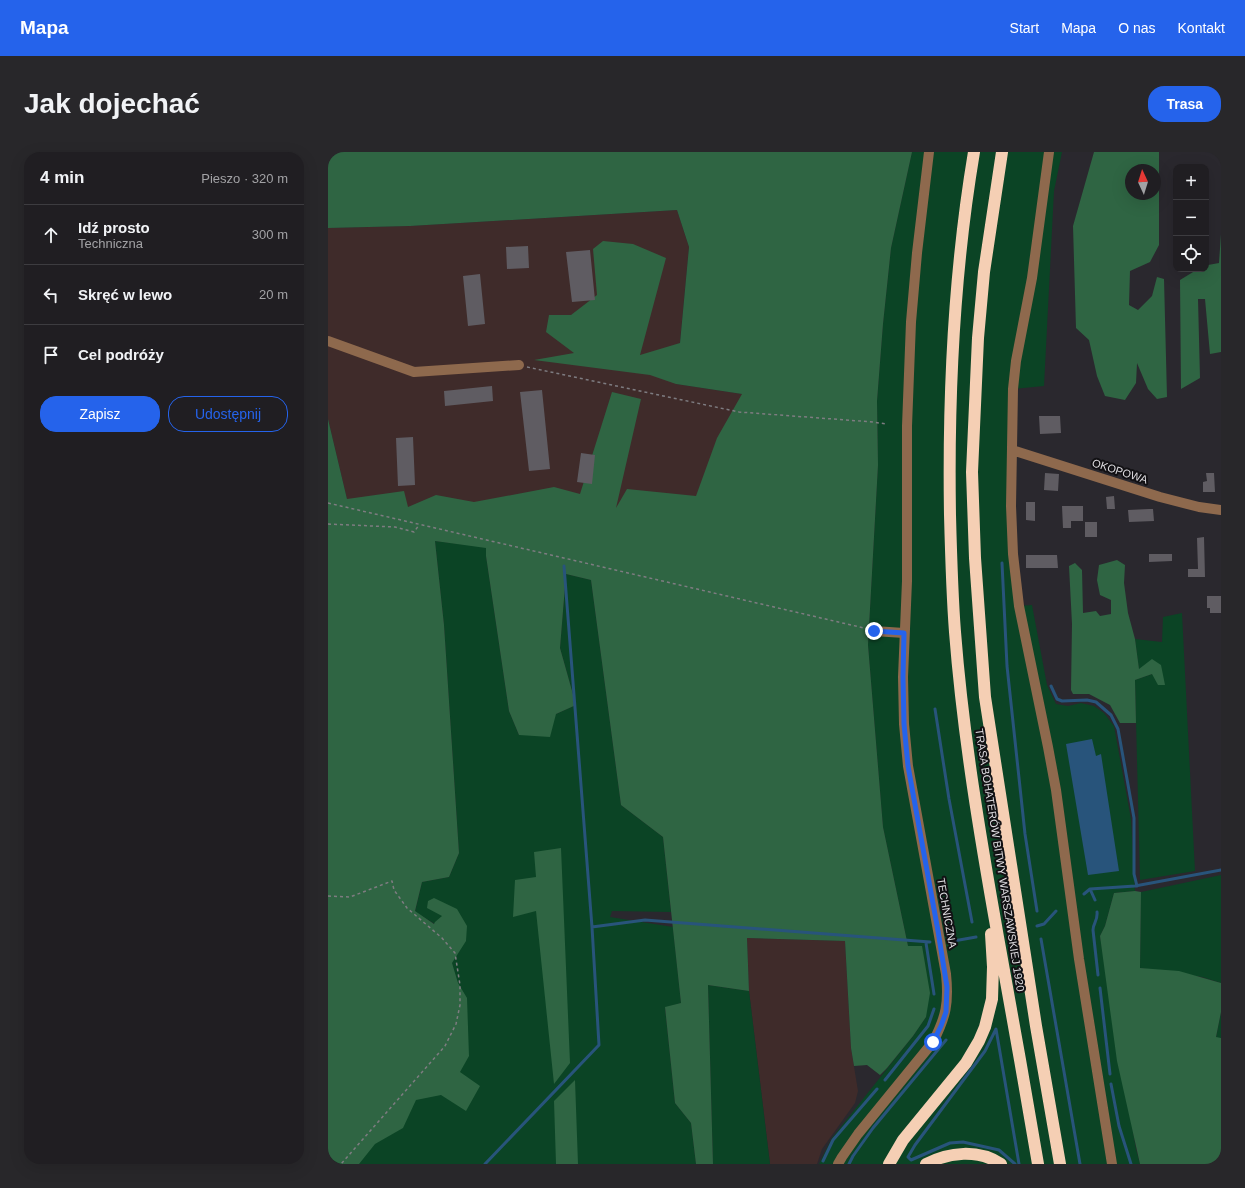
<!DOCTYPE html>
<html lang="pl">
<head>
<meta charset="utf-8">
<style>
  :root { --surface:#201e22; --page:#28272a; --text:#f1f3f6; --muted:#a2a2a5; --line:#3d3c40; --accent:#2563eb }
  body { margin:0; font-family:Arial,sans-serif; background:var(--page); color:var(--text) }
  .controls { position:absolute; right:12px; top:12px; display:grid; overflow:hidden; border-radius:8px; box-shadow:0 4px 16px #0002 }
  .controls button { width:36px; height:36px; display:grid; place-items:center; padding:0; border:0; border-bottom:1px solid var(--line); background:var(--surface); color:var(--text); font:20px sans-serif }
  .compass { position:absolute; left:797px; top:12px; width:36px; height:36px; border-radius:50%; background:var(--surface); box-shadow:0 4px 16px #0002; rotate:356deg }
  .stop { position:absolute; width:12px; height:12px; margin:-9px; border:3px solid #2563eb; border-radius:50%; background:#fff }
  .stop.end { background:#2563eb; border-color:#fff; box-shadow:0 1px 4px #0008 }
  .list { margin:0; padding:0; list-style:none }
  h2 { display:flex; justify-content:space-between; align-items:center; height:52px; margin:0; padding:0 16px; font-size:17px }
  h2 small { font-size:13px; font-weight:400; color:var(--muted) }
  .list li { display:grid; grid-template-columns:26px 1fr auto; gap:12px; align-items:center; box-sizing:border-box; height:60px; padding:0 16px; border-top:1px solid var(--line) }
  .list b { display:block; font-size:15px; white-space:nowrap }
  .list p { margin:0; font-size:13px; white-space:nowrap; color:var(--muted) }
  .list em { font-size:13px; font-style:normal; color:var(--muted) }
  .actions { display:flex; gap:8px; padding:12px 16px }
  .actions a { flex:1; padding:9px 0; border:1px solid var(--accent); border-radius:16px; text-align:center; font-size:14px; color:var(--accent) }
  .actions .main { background:var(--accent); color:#fff }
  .icon { flex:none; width:22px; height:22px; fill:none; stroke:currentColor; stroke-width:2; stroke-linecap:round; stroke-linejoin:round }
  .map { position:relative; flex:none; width:893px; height:1012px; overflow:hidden; border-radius:16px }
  header { display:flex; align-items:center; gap:24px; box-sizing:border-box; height:56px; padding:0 20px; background:var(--accent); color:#fff }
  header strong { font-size:19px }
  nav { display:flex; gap:22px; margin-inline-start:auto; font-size:14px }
  .intro { display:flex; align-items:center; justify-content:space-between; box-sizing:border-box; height:96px; padding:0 24px }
  h1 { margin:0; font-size:28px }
  .button { padding:10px 18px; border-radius:16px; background:var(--accent); color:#fff; font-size:14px; font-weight:700 }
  main { display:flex; gap:24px; padding:0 24px }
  aside { flex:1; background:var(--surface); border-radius:16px; box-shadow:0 4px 16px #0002 }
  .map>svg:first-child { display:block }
  .industrial { fill:#3f2b2a }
  .green { fill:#0b4425 }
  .forest { fill:#2f6543; fill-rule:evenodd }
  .water { fill:#28547b }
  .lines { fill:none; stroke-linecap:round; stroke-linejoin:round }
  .stream { stroke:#28547b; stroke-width:3 }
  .building { fill:#5f5c62 }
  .path { stroke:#7e7c81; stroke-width:1.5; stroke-dasharray:3 3; stroke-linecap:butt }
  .minor { stroke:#8e694d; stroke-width:10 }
  .highway { stroke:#f5cfb4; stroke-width:12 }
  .route { stroke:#2563eb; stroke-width:5 }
  .labels { text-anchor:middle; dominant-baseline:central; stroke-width:4; stroke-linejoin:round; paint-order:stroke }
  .street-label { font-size:11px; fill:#dedce0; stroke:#121114 }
</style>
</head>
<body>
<header>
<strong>Mapa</strong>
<nav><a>Start</a><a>Mapa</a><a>O nas</a><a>Kontakt</a></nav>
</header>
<div class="intro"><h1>Jak dojechać</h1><a class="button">Trasa</a></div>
<main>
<aside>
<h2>4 min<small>Pieszo · 320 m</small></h2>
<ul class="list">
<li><svg class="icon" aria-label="ahead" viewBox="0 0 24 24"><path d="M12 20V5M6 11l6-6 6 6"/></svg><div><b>Idź prosto</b><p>Techniczna</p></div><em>300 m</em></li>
<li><svg class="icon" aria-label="left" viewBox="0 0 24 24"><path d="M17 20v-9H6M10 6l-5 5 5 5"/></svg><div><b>Skręć w lewo</b></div><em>20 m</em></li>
<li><svg class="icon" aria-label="arrive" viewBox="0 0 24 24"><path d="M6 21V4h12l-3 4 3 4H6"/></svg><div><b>Cel podróży</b></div></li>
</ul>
<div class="actions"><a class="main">Zapisz</a><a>Udostępnij</a></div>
</aside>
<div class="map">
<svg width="893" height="1012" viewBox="0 0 893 1012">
  <rect width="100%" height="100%" fill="#2a282e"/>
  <!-- industrial -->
  <path class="industrial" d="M349,58L361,95L348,232L414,242L393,437L19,347L0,267V76L82,74Z
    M419,786L517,789L523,896L530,939L527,951L494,997L489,1012H442L421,839Z"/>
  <!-- green -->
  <path class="green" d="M584,0H734L726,39L716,234L685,237L684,298L691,454L704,453L719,533L728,552L740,554L753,551L766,554L776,561L786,574L803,667L807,739L786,741L777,774L772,784L808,997L812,1012H491L504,986L585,884L598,865L580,794L555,675L540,493L550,313L549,249L555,172L563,96Z
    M107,389L158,395V404L181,559L191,583L228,562L248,553L232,496L238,422L263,428L293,653L335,685L343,760L284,759L282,765L345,775L353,851L337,856L347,951L363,971L368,1012H1L107,772L87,760L94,730L121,725L131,701L116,473Z
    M854,461L867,719L812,728L807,528L824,522L833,513L811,518L807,487L834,490L835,465Z
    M893,723V831L874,825L812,816L813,740Z
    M380,833L421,839L442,1012H385Z
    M893,860V886H888Z"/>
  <!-- forest -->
  <path class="forest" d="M0,0H584L563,96L555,172L549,249L550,313L540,493L555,675L580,794H594L602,841L598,865L585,884L559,916L552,923L539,913L526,914L523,896L517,789L419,786L421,839L380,833L385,1012H368L363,971L347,951L337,855L353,851L335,685L293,653L263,428L238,422L232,496L248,553L228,562L222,585L191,583L181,559L158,404V396L107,389L116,473L131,701L121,725L94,730L87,759L106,772L107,770L114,764L99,756L100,749L106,746L129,757L139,774L138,789L124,811L130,831L139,846L141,904L132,920L152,934L138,959L113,943L88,948L75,976L47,992L31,1012H0V267L19,347L76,339L80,355L108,343L146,350L226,335L252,342L284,240L313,247L288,356L299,337L368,344L389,286L414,242L348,232L322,223L206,208L246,201L218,180L221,163H243L269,143L265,97L275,89L305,92L338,106L312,203L352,191L361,95L349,58L82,74L0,76Z
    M766,0H831V93L822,110L802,119L801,153L810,158L824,144L829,125L836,127L839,245L829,247L820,237L809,211L808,231L797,248L777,244L769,224L761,188L748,176L745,74ZM803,18H827V42H803Z
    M878,76L880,113L891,111L893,82V200L882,202L877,147H870L872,226L853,237L852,128L870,117H878Z
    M789,408L797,413L796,431L800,461L807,487L811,517L824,507L833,513L837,533H830L824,522L807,528L808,571H792L782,553L761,542H745L743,538L744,472L741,414L747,411L754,418L755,461L768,459L772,464L783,462V448L772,443L769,428L771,413Z
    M233,696L242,911L226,932L208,759L185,765L187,728L208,725L206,700Z
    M807,739L813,740L812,816L851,819L893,831V860L888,885L893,886V1012H812L789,909L772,784L777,774L786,741Z
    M247,928L250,1012H228L226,949Z"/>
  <!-- water -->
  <path class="water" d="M764,587L768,604L773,602L791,719L760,723L738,592Z"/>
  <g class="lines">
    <!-- stream -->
    <path class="stream" d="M674,411L679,514L697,682L709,759
      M723,534L729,547L734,549L759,548L768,550L783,563L790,577L806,666V722L809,734
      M607,557L621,647L644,770
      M762,737L767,748
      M756,742L762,737L807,734L893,718
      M769,760C770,769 765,771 765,778L770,823
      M709,774L716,772L728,759
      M264,775L317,768L602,790
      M713,787L752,1012
      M620,790L648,785
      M598,791L606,842
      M772,836L782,922
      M557,928L600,874L606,857
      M783,932L791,974L803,1012
      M495,1009L505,988L549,937
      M157,1012L271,893L264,775L236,414
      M521,1012L525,1004L545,976L618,888
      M687,1012L671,998L635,990L622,991L583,1008L580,1005L587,993L657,899L668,877L691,1012"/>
  </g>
  <!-- building -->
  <path class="building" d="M200,94L201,116L179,117L178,95Z
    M262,98L267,148L244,150L238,100Z
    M152,122L157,172L140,174L135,124Z
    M164,234L165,249L117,254L116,239Z
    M214,238L222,317L201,319L192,240Z
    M711,264H732L733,281L712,282Z
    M85,285L87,333L70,334L68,286Z
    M253,301L267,303L264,332L249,330Z
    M717,321L731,322L730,339L716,338Z
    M878,321H886L887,340H875V330L879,329Z
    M786,344L787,357H779L778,345Z
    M698,350H707V369L698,368Z
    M734,354H755V369H743V376H735Z
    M821,357H825L826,369L801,370L800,358Z
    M757,370H769V385H757Z
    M876,385L877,425H860V417H870L869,386Z
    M821,402H844V409L821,410Z
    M698,403H729L730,416H698Z
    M879,444H893V461H882V456H879Z"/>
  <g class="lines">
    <!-- path -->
    <path class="path" d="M199,215L411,260L545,270L558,272
      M0,351L536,476
      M0,372L67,375L86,380L91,373
      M0,744L22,745L64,729L66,738L79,756L114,786L127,801L132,833V853L128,872L117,894L13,1012"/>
    <!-- minor -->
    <path class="minor" d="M721,0L704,126L688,209L685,237L683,354L685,402L691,454L720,595L728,638L751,807L784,1012
      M0,189L86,220L191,213
      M684,298L832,345L871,355L893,358
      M546,479L576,481
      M510,1012L514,1005L530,982L605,890C618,865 621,851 618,822L580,614L576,572L575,525L579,429V274L583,170L589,101L601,0"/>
    <!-- highway -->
    <path class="highway" d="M646,0C626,119 620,241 622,363C623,402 624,441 627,480C635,583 652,684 670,785C684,861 697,936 710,1012
      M674,0L656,120L650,186L644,320L647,406L657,545L708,874L732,1012
      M561,1012L575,988L638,911L651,889L657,875L664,847L665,815L663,782
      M598,1012C621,1000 650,997 673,1012"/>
  </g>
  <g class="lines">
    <!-- route -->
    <path class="route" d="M546,479L576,481L575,525L576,572L580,614L610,779L619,835L618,860L613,874L605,890"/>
  </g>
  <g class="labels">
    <!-- street labels -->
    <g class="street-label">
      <text transform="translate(792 319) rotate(18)">OKOPOWA</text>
      <text transform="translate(672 708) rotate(81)">TRASA BOHATERÓW BITWY WARSZAWSKIEJ 1920</text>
      <text transform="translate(619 761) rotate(80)">TECHNICZNA</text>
    </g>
  </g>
</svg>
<div class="controls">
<button>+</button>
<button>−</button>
<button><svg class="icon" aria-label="locate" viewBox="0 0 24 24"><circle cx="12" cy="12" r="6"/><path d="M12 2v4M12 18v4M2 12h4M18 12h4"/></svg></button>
</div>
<svg class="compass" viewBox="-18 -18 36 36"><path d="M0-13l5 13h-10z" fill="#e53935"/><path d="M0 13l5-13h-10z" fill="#a2a2a5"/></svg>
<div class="stop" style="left:605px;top:890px"></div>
<div class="stop end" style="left:546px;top:479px"></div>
</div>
</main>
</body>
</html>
